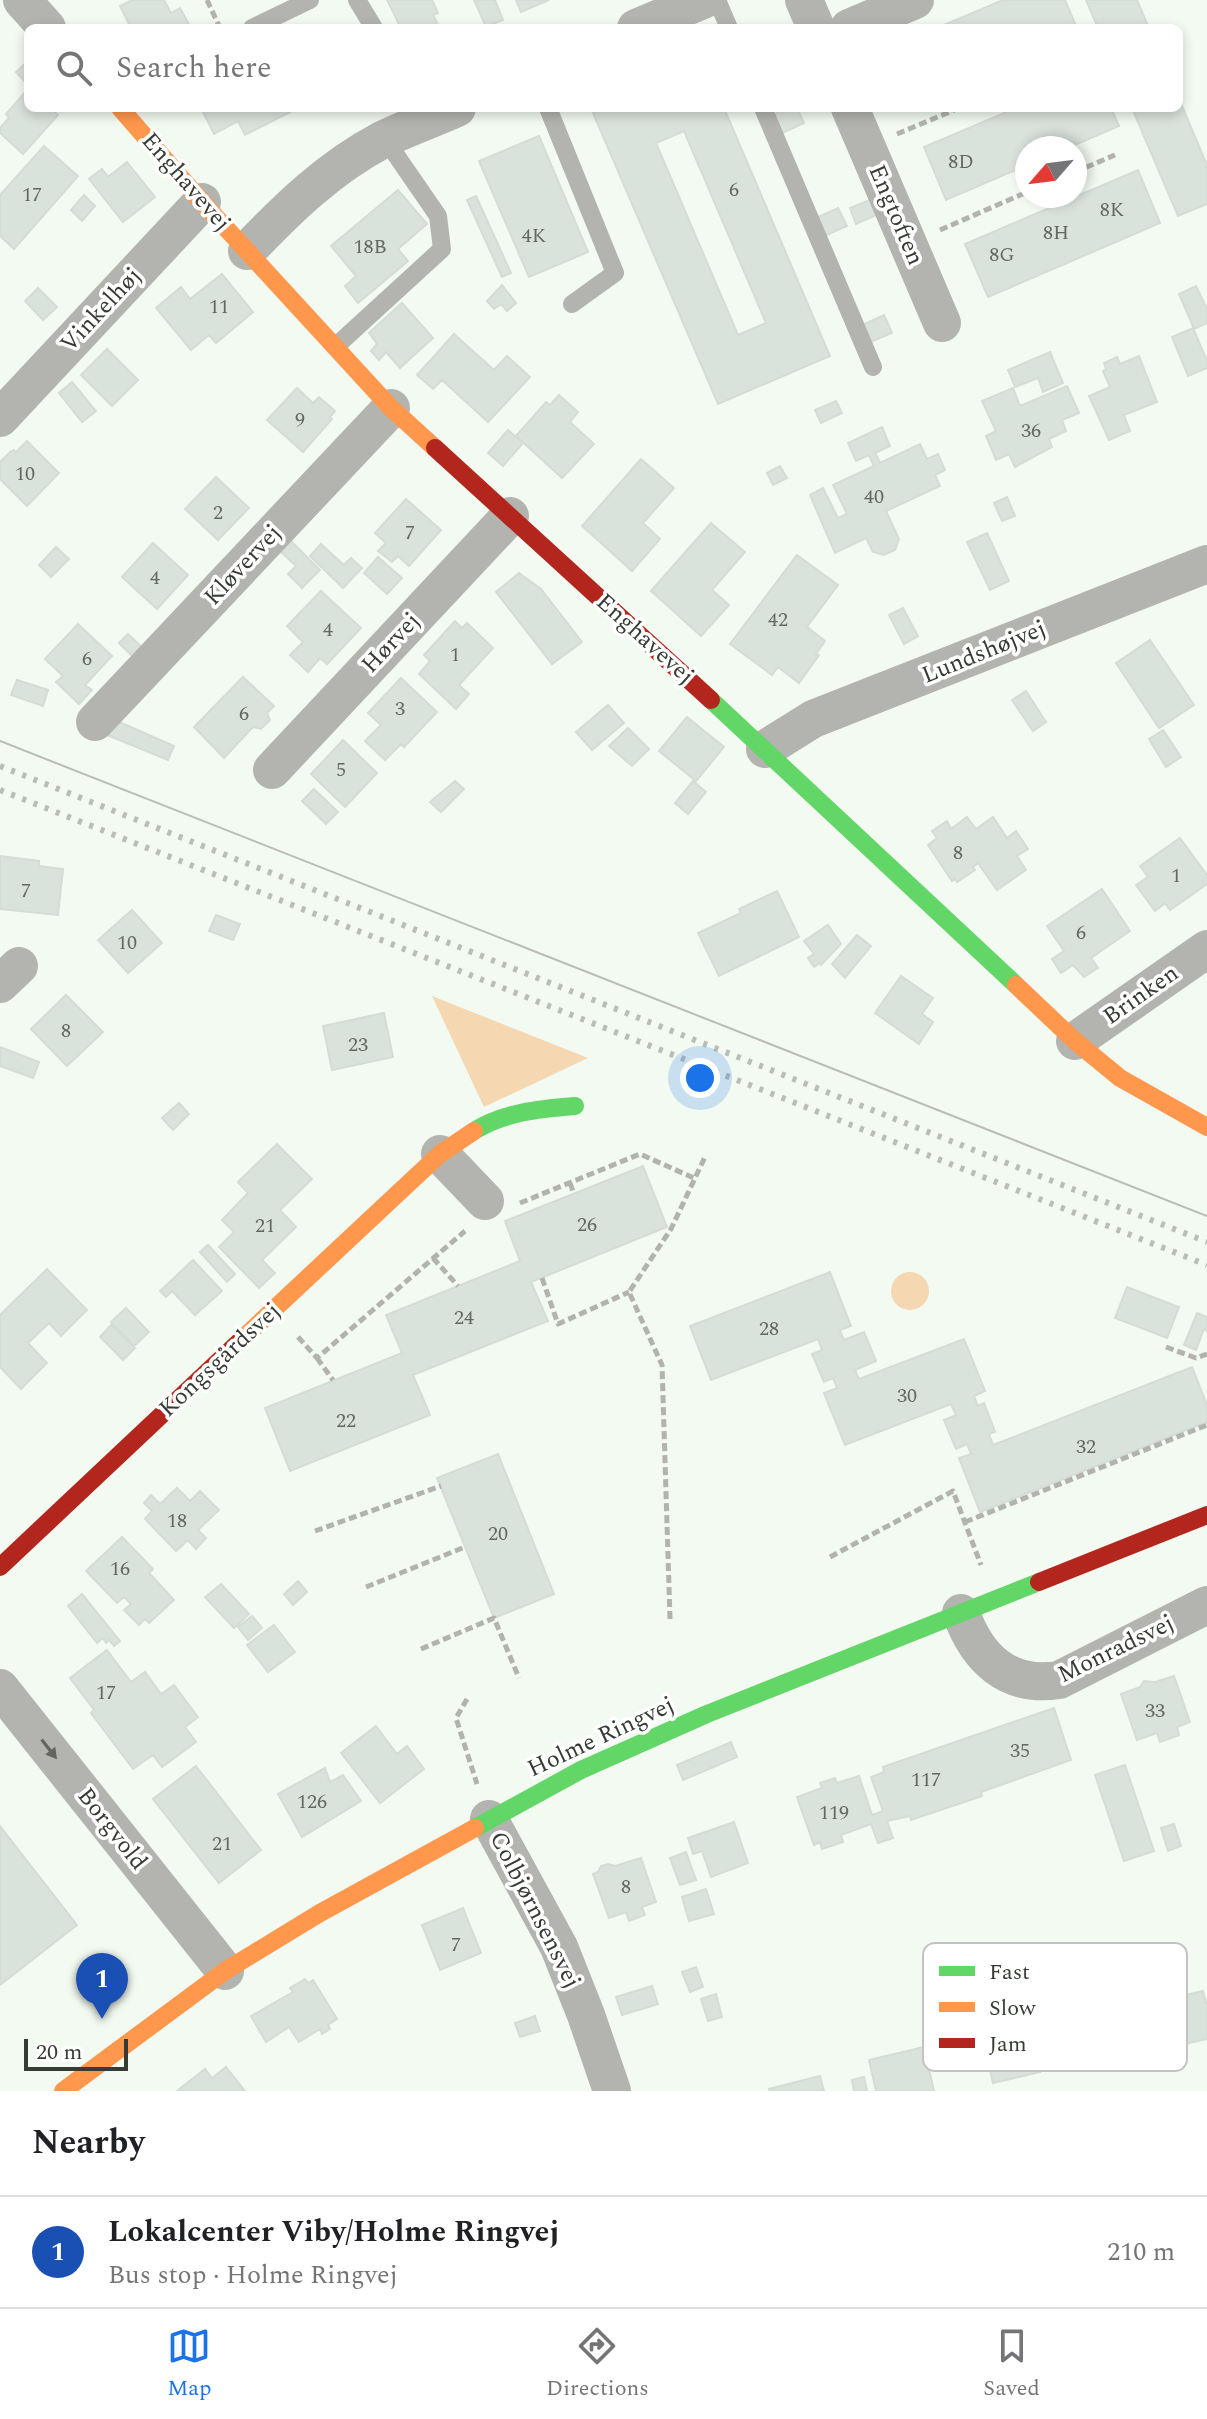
<!DOCTYPE html>
<html lang="en">
<head>
<meta charset="utf-8">
<style>
  :root { --surface:#fff; --page:#f6f6f6; --text:#202124; --muted:#757577; --line:#e0e0e0; --accent:#1a73e8 }
  body { margin:0; font-family:Spectral,serif; background:var(--page); color:var(--text) }
  .compass { position:absolute; left:1015px; top:136px; width:72px; height:72px; border-radius:50%; background:var(--surface); box-shadow:0 4px 12px #0003; rotate:242deg }
  .scale { position:absolute; left:24px; bottom:20px; width:104px; box-sizing:border-box; padding-left:8px; border:4px solid #363c34; border-top:0; font-size:22px; line-height:28px; white-space:nowrap; color:#363c34; -webkit-text-stroke:6px #fff; paint-order:stroke }
  .you { position:absolute; left:700px; top:1078px; width:28px; height:28px; margin:-20px; border:6px solid #fff; border-radius:50%; background:#1a73e8; box-shadow:0 0 0 12px #1a73e833 }
  .badge { display:grid; place-items:center; width:52px; height:52px; border-radius:50%; background:var(--accent); color:#fff; font-size:26px; font-weight:700 }
  .pin { position:absolute; translate:-50% -66px; filter:drop-shadow(0 2px 4px #0008) }
  .pin::after { content:''; position:absolute; top:42px; width:28px; height:24px; background:inherit; clip-path:polygon(0 0,100% 0,50% 100%) }
  .list { margin:0; padding:0; list-style:none }
  h2 { display:flex; justify-content:space-between; align-items:center; height:104px; margin:0; padding:0 32px; font-size:34px }
  h2 small { font-size:26px; font-weight:400; color:var(--muted) }
  .list li { display:grid; grid-template-columns:52px 1fr auto; gap:24px; align-items:center; box-sizing:border-box; height:112px; padding:0 32px; border-top:2px solid var(--line) }
  .list b { display:block; font-size:30px; white-space:nowrap }
  .list p { margin:0; font-size:26px; white-space:nowrap; color:var(--muted) }
  .list em { font-size:26px; font-style:normal; color:var(--muted) }
  .icon { flex:none; width:44px; height:44px; fill:none; stroke:currentColor; stroke-width:2; stroke-linecap:round; stroke-linejoin:round }
  .map { position:relative; flex:none; width:1207px; height:2091px; overflow:hidden }
  .search { position:absolute; background:var(--surface); box-shadow:0 4px 12px #0003; left:24px; right:24px; top:24px; height:88px; display:flex; align-items:center; gap:20px; box-sizing:border-box; padding:0 28px; border-radius:12px; color:var(--muted); font-size:30px }
  .sheet { height:216px; background:var(--surface) }
  nav { display:flex; justify-content:space-around; align-items:center; box-sizing:border-box; height:112px; border-top:2px solid var(--line); background:var(--surface); font-size:22px; color:var(--muted) }
  nav a { display:grid; justify-items:center; gap:4px }
  nav .on { color:var(--accent) }
  .map>svg:first-child { display:block }
  .green { fill:#f5d8b1 }
  .building { fill:#dae2dc; stroke:#d4dcd6; stroke-width:2; fill-rule:evenodd }
  .lines { fill:none; stroke-linecap:round; stroke-linejoin:round }
  .path { stroke:#b2b3af; stroke-width:5; stroke-dasharray:8 4; stroke-linecap:butt }
  .lane { stroke:#b3b4b0; stroke-width:18 }
  .street { stroke:#b3b4b0; stroke-width:38 }
  .fast { stroke:#63d668; stroke-width:18 }
  .slow { stroke:#ff974d; stroke-width:18 }
  .jam { stroke:#b3261e; stroke-width:18 }
  .tram { stroke:#b9bdb6; stroke-width:2 }
  .rail { stroke:#b9bdb6; stroke-width:6; stroke-dasharray:4 8; stroke-linecap:butt }
  .oneway { fill:#62665f }
  .labels { text-anchor:middle; dominant-baseline:central; stroke-width:7; stroke-linejoin:round; paint-order:stroke }
  .number-label { font-size:20px; fill:#626861 }
  .street-label { font-size:24px; fill:#363c34; stroke:#fff }
  .key { fill:#fff; stroke:#c3c4c2; stroke-width:2 }
  .key-label { font-size:22px; fill:#363c34 }
</style>
</head>
<body>
<div class="map">
<svg width="1207" height="2091" viewBox="0 0 1207 2091">
  <rect width="100%" height="100%" fill="#f3faf1"/>
  <!-- green -->
  <path class="green" d="M432,996L588,1058L484,1107Z
    M891 1291a19 19 0 1 1 38 0a19 19 0 1 1-38 0Z"/>
  <!-- building -->
  <path class="building" d="M132,0H164L171,13L180,8L191,28H131L120,6Z
    M387,0H432L438,13L433,15L440,28H401Z
    M474,0H495L503,20L486,27Z
    M516,0H549L521,12Z
    M1003,0H1065L1077,28H937Z
    M1086,0H1137L1149,28H1098Z
    M28,61V85L16,72Z
    M28,89V108H50L58,115L23,154L0,133V128L9,118L6,114Z
    M1179,99L1207,165V204L1178,216L1132,108H1179Z
    M201,108H298L245,135L238,121L214,134Z
    M604,108H724L830,356L718,404L593,113ZM684,131L766,323L738,335L656,143Z
    M788,108H797L804,123L778,135L770,116Z
    M1016,108H1111L1119,126L1068,148H1027V165L946,200L924,147Z
    M539,136L588,252L529,277L479,161Z
    M44,146L78,176L14,249L0,236V195Z
    M127,162L155,197L123,222L89,179L102,169L108,177Z
    M1138,170L1160,223L988,297L965,244Z
    M398,190L427,224L398,249L408,261L358,303L345,286L356,276L331,246Z
    M84,195L95,206L82,221L71,210Z
    M476,196L511,273L502,277L467,200Z
    M872,199L879,214L856,224L850,208Z
    M838,208L847,226L822,237L814,219Z
    M222,274L253,312L216,343L209,335L191,350L156,308L181,287L190,299Z
    M502,285L516,303L507,311L501,304L494,309L487,301Z
    M1196,286L1207,309V323L1194,329L1179,294Z
    M38,288L57,307L43,320L25,301Z
    M402,303L433,338L400,368L386,352L379,360L371,351L377,344L369,333Z
    M884,315L892,333L868,343L860,326Z
    M1193,328L1207,361V368L1188,376L1172,337Z
    M454,334L494,370L507,356L530,377L488,422L442,380L433,389L417,375Z
    M107,349L138,380L112,406L81,375Z
    M1050,352L1063,383L1043,392L1038,378L1015,387L1008,370Z
    M1139,356L1157,402L1124,415L1130,431L1109,440L1089,396L1110,387L1103,371L1106,369L1104,363L1117,357L1120,364Z
    M72,382L96,411L82,422L59,393Z
    M1067,386L1079,413L1062,420L1066,431L1049,439L1052,447L1015,467L1009,454L996,460L986,436L996,431L982,401L1013,388L1020,406Z
    M297,388L313,403L319,397L335,411L330,417L332,419L303,452L267,420Z
    M559,395L578,412L570,422L594,444L562,478L516,436L546,402L550,405Z
    M836,401L842,413L821,423L815,410Z
    M882,427L890,446L875,453L880,463L920,444L927,459L938,454L945,470L935,475L940,486L886,511L899,539L895,550L884,555L873,552L866,538L835,553L810,495L823,488L838,518L847,514L833,485L874,466L869,455L856,461L848,443Z
    M508,430L523,443L503,466L488,453Z
    M27,441L59,473L27,506L0,479V462L10,452L14,450L16,452Z
    M641,459L674,488L643,523L660,539L632,571L582,526Z
    M780,466L787,478L773,485L767,473Z
    M216,477L249,508L218,540L185,509Z
    M1007,497L1015,516L1002,521L994,503Z
    M406,499L441,530L409,566L398,556L392,562L378,551L386,543L375,533Z
    M711,523L745,552L712,590L729,605L701,636L651,591Z
    M987,533L1009,581L990,590L967,542Z
    M288,538L320,570L302,588L288,574L296,566L278,549Z
    M153,543L188,575L157,609L122,577Z
    M321,544L344,565L351,558L362,568L343,588L310,556Z
    M56,547L69,559L51,577L39,565Z
    M797,555L838,585L807,627L825,641L816,654L819,655L799,683L778,667L772,675L730,644Z
    M378,557L402,578L387,594L364,573Z
    M519,573L541,589L582,642L552,664L496,592Z
    M321,591L361,628L327,664L320,658L308,672L290,655L303,642L287,626Z
    M903,608L918,636L904,644L889,615Z
    M455,621L462,628L467,623L493,648L459,685L469,694L456,709L419,674L430,661L424,655Z
    M78,624L112,656L85,685L92,690L79,704L56,682L63,676L45,659Z
    M128,634L144,649L135,659L119,643Z
    M1150,640L1194,705L1159,728L1116,663Z
    M243,677L274,706L267,713L270,720L261,729L253,727L224,758L194,727Z
    M401,678L437,712L404,747L401,744L385,760L365,741L381,725L368,713Z
    M17,680L48,690L43,706L11,695Z
    M1026,691L1046,722L1033,731L1012,700Z
    M608,705L624,723L592,750L576,732Z
    M687,717L724,747L696,781L659,751Z
    M117,721L174,746L168,760L107,735Z
    M628,728L649,749L632,766L609,746Z
    M1163,730L1181,757L1166,767L1149,739Z
    M343,740L377,773L345,807L311,774Z
    M455,781L464,789L441,812L430,802Z
    M693,781L706,792L688,814L675,803Z
    M314,789L338,812L326,824L302,801Z
    M967,817L976,829L993,817L1007,838L1016,831L1028,849L1017,856L1026,870L997,890L978,863L973,867L975,870L957,882L955,879L952,881L928,845L937,838L932,831L947,821L951,829Z
    M1180,838L1207,875V884L1170,910L1165,903L1155,911L1136,885L1148,877L1140,866Z
    M0,856L39,861V866L63,869L58,915L0,909Z
    M1102,889L1130,931L1091,958L1098,968L1084,977L1073,965L1061,973L1052,959L1064,951L1047,926Z
    M777,891L799,937L719,976L698,933L741,913L739,909Z
    M132,910L162,943L128,973L98,940Z
    M216,915L240,924L233,940L209,931Z
    M828,925L841,944L821,965L820,963L814,967L808,958L814,954L804,941Z
    M857,935L871,946L845,978L832,964Z
    M901,976L933,998L922,1014L933,1022L919,1044L875,1013Z
    M66,995L103,1032L67,1066L31,1029Z
    M384,1013L393,1057L332,1070L323,1026Z
    M0,1047L39,1062L33,1078L0,1066Z
    M179,1103L189,1114L173,1130L162,1118Z
    M277,1144L312,1179L280,1210L296,1227L262,1260L275,1273L259,1288L219,1247L234,1232L222,1220L248,1193L238,1182Z
    M643,1166L667,1227L531,1282L548,1321L413,1375L430,1415L290,1471L265,1408L402,1353L386,1315L520,1261L505,1221Z
    M208,1245L235,1274L227,1282L200,1252Z
    M193,1260L222,1291L195,1315L172,1291L166,1297L160,1291Z
    M47,1269L87,1310L61,1336L49,1323L28,1343L47,1363L21,1389L0,1367V1315Z
    M830,1272L851,1326L840,1330L844,1340L864,1332L876,1361L855,1370L859,1379L964,1339L985,1391L974,1396L978,1406L984,1403L995,1432L989,1434L993,1445L1192,1367L1207,1405V1422L980,1512L959,1458L971,1454L967,1444L956,1449L944,1420L956,1415L951,1404L845,1445L824,1393L837,1388L833,1378L824,1382L812,1354L822,1350L818,1339L711,1380L690,1326Z
    M1127,1287L1179,1307L1167,1338L1115,1318Z
    M126,1308L149,1332L134,1346L111,1322Z
    M1197,1313L1207,1317V1331L1204,1329L1196,1350L1184,1345Z
    M111,1325L135,1348L123,1360L100,1337Z
    M498,1454L554,1594L494,1618L437,1478Z
    M177,1488L190,1501L200,1491L219,1510L198,1530L206,1538L196,1549L188,1540L176,1551L145,1519L152,1511L144,1503L151,1495L160,1504Z
    M122,1537L153,1569L149,1573L174,1600L149,1623L145,1619L139,1625L124,1610L131,1604L124,1597L117,1603L86,1571Z
    M298,1581L307,1592L293,1605L284,1594Z
    M221,1584L249,1614L234,1628L205,1597Z
    M82,1594L120,1641L114,1646L109,1640L106,1643L103,1638L97,1643L68,1606Z
    M252,1616L262,1628L248,1640L238,1627Z
    M274,1625L295,1652L268,1672L247,1645Z
    M107,1650L131,1682L145,1672L161,1694L174,1685L198,1717L185,1727L196,1742L162,1767L153,1755L133,1769L91,1713L94,1710L70,1678Z
    M1174,1676L1190,1722L1177,1727L1179,1735L1160,1742L1157,1733L1137,1740L1121,1694L1140,1687L1144,1681L1155,1682Z
    M1054,1708L1071,1760L981,1792L982,1796L911,1820L910,1816L887,1821L893,1838L878,1843L871,1824L841,1835L843,1842L822,1849L820,1842L814,1845L797,1797L822,1788L820,1783L835,1778L837,1783L859,1776L872,1815L883,1811L871,1777L884,1772L883,1767Z
    M376,1726L397,1754L407,1746L424,1769L380,1803L341,1753Z
    M731,1742L737,1757L683,1780L677,1765Z
    M1125,1765L1154,1851L1124,1861L1095,1775Z
    M196,1766L261,1850L219,1883L153,1799Z
    M325,1768L330,1782L343,1775L361,1801L302,1837L278,1794Z
    M734,1822L748,1863L711,1877L702,1851L693,1854L688,1838Z
    M1174,1824L1181,1846L1168,1851L1161,1828Z
    M0,1826L77,1925L0,1985Z
    M686,1852L696,1880L680,1885L670,1858Z
    M641,1858L656,1902L642,1907L645,1915L629,1921L626,1912L609,1918L593,1874L598,1872L601,1866L608,1864L615,1866Z
    M706,1889L714,1914L689,1921L682,1897Z
    M463,1908L481,1953L440,1970L422,1925Z
    M696,1967L703,1987L690,1992L682,1972Z
    M305,1979L308,1983L313,1980L337,2019L328,2025L330,2029L322,2034L320,2029L299,2042L289,2027L266,2042L251,2016L293,1992L290,1988Z
    M652,1986L658,2004L622,2015L616,1997Z
    M1203,1991L1207,2006V2039L1167,2048L1164,2034L1155,2036L1150,2017L1159,2015L1156,2002Z
    M716,1994L722,2017L708,2021L701,1999Z
    M1023,1997L1040,2072L993,2083L987,2057L961,2064L951,2022L982,2014L983,2020L999,2017L996,2003Z
    M535,2016L540,2031L520,2037L515,2023Z
    M924,2047L934,2091H876L869,2060Z
    M226,2067L245,2091H177L205,2069L212,2078Z
    M820,2076L824,2091H770L769,2089Z
    M864,2077L867,2091H854L852,2080Z"/>
  <g class="lines">
    <!-- path -->
    <path class="path" d="M207,0L220,28
      M897,134L959,108
      M1075,172L1115,155
      M940,230L1027,192
      M570,1183L574,1194
      M520,1203L640,1154L696,1179
      M433,1258L458,1286
      M542,1278L558,1324L629,1292
      M298,1337L317,1358L465,1231
      M1166,1347L1196,1358L1207,1354
      M317,1358L333,1380
      M965,1522L1207,1425
      M315,1531L441,1486
      M830,1557L953,1491L981,1565
      M366,1587L465,1547
      M670,1619L662,1365L629,1292L671,1229L705,1157
      M421,1649L494,1618L519,1678
      M467,1699L456,1718L477,1784"/>
    <!-- lane -->
    <path class="lane" d="M357,0L374,28
      M717,0L729,28
      M252,28L310,0
      M548,108L615,273L572,304
      M763,108L873,367
      M335,347L442,249L438,216L385,139"/>
    <!-- street -->
    <path class="street" d="M22,0L47,28
      M804,0L816,28
      M636,28L703,0
      M849,28L915,0
      M850,108L942,323
      M247,251C288,208 329,168 382,140C406,128 433,119 457,108
      M0,418L202,202
      M95,722L391,408
      M765,749L813,719L1207,564
      M272,770L510,516
      M0,984L19,966
      M1075,1041L1207,949
      M440,1154L485,1201
      M961,1613C977,1658 1007,1688 1059,1680L1207,1605
      M0,1688L225,1971
      M489,1819L559,1947L586,2015L612,2091"/>
    <!-- fast -->
    <path class="fast" d="M711,700L1016,985
      M474,1131C504,1112 540,1109 575,1106
      M475,1828L581,1770L707,1714L1039,1582"/>
    <!-- slow -->
    <path class="slow" d="M120,108L202,202L391,408L435,448
      M1016,985L1075,1041L1120,1078L1207,1127
      M240,1341L440,1154L474,1131
      M63,2091L225,1971L320,1913L475,1828"/>
    <!-- jam -->
    <path class="jam" d="M435,448L711,700
      M0,1567L240,1341
      M1039,1582L1207,1515"/>
    <!-- tram -->
    <path class="tram" d="M0,741L1207,1216"/>
    <!-- rail -->
    <path class="rail" d="M0,766L1207,1242
      M0,790L1207,1265"/>
  </g>
  <!-- one-way arrows -->
  <defs><path id="oneway-solid" d="M-6-.8H1V-3.2L6.5 0L1 3.2V.8H-6Z" transform="scale(2)"/></defs>
  <use class="oneway" href="#oneway-solid" transform="translate(49 1749) rotate(52)"/>
  <g class="labels">
    <!-- number labels -->
    <g class="number-label">
      <text x="961" y="162">8D</text>
      <text x="734" y="190">6</text>
      <text x="32" y="195">17</text>
      <text x="1112" y="210">8K</text>
      <text x="1056" y="233">8H</text>
      <text x="534" y="236">4K</text>
      <text x="370" y="247">18B</text>
      <text x="1002" y="255">8G</text>
      <text x="219" y="307">11</text>
      <text x="300" y="420">9</text>
      <text x="1031" y="431">36</text>
      <text x="25" y="474">10</text>
      <text x="874" y="497">40</text>
      <text x="218" y="513">2</text>
      <text x="410" y="533">7</text>
      <text x="155" y="578">4</text>
      <text x="778" y="620">42</text>
      <text x="328" y="630">4</text>
      <text x="455" y="655">1</text>
      <text x="87" y="659">6</text>
      <text x="400" y="709">3</text>
      <text x="244" y="714">6</text>
      <text x="341" y="770">5</text>
      <text x="958" y="853">8</text>
      <text x="1176" y="876">1</text>
      <text x="26" y="891">7</text>
      <text x="1081" y="933">6</text>
      <text x="127" y="943">10</text>
      <text x="66" y="1031">8</text>
      <text x="358" y="1045">23</text>
      <text x="587" y="1225">26</text>
      <text x="265" y="1226">21</text>
      <text x="464" y="1318">24</text>
      <text x="769" y="1329">28</text>
      <text x="907" y="1396">30</text>
      <text x="346" y="1421">22</text>
      <text x="1086" y="1447">32</text>
      <text x="177" y="1521">18</text>
      <text x="498" y="1534">20</text>
      <text x="120" y="1569">16</text>
      <text x="106" y="1693">17</text>
      <text x="1155" y="1711">33</text>
      <text x="1020" y="1751">35</text>
      <text x="926" y="1780">117</text>
      <text x="312" y="1802">126</text>
      <text x="834" y="1813">119</text>
      <text x="222" y="1844">21</text>
      <text x="626" y="1887">8</text>
      <text x="456" y="1945">7</text>
    </g>
    <!-- street labels -->
    <g class="street-label">
      <text transform="translate(186 182) rotate(49)">Enghavevej</text>
      <text transform="translate(896 215) rotate(67)">Engtoften</text>
      <text transform="translate(101 310) rotate(-47)">Vinkelhøj</text>
      <text transform="translate(243 565) rotate(-47)">Kløvervej</text>
      <text transform="translate(645 639) rotate(42)">Enghavevej</text>
      <text transform="translate(391 643) rotate(-47)">Hørvej</text>
      <text transform="translate(984 652) rotate(-22)">Lundshøjvej</text>
      <text transform="translate(1141 995) rotate(-35)">Brinken</text>
      <text transform="translate(220 1360) rotate(-43)">Kongsgårdsvej</text>
      <text transform="translate(1116 1649) rotate(-26)">Monradsvej</text>
      <text transform="translate(601 1737) rotate(-25)">Holme Ringvej</text>
      <text transform="translate(112 1829) rotate(52)">Borgvold</text>
      <text transform="translate(535 1910) rotate(63)">Colbjørnsensvej</text>
    </g>
  </g>
  <!-- legend -->
  <rect x="923" y="1943" width="264" height="128" rx="12" class="key"/>
  <rect x="939" y="1966" width="36" height="10" fill="#63d668"/>
  <rect x="939" y="2002" width="36" height="10" fill="#ff974d"/>
  <rect x="939" y="2038" width="36" height="10" fill="#b3261e"/>
  <g class="key-label">
    <text x="989" y="1979">Fast</text>
    <text x="989" y="2015">Slow</text>
    <text x="989" y="2051">Jam</text>
  </g>
</svg>
<svg class="compass" viewBox="-18 -18 36 36"><path d="M0-13l5 13h-10z" fill="#e53935"/><path d="M0 13l5-13h-10z" fill="#757577"/></svg>
<div class="scale">20 m</div>
<div class="you"></div>
<div class="pin badge" style="left:102px;top:2019px;background:#1a4fb4">1</div>
<div class="search"><svg class="icon" aria-label="search" viewBox="0 0 24 24"><circle cx="10" cy="10" r="6"/><path d="M15 15l6 6"/></svg>Search here</div>
</div>
<section class="sheet">
<h2>Nearby<small></small></h2>
<ul class="list">
<li><span class="badge" style="background:#1a4fb4">1</span><div><b>Lokalcenter Viby/Holme Ringvej</b><p>Bus stop · Holme Ringvej</p></div><em>210 m</em></li>
</ul>
</section>
<nav>
<a class="on"><svg class="icon" aria-label="map" viewBox="0 0 24 24"><path d="M3 6l6-2 6 2 6-2v14l-6 2-6-2-6 2zM9 4v14M15 6v14"/></svg>Map</a>
<a><svg class="icon" aria-label="directions" viewBox="0 0 24 24"><path d="M12 3l9 9-9 9-9-9zM9 14v-3h6M13 9l2 2-2 2"/></svg>Directions</a>
<a><svg class="icon" aria-label="saved" viewBox="0 0 24 24"><path d="M7 4h10v16l-5-4-5 4z"/></svg>Saved</a>
</nav>
</body>
</html>
